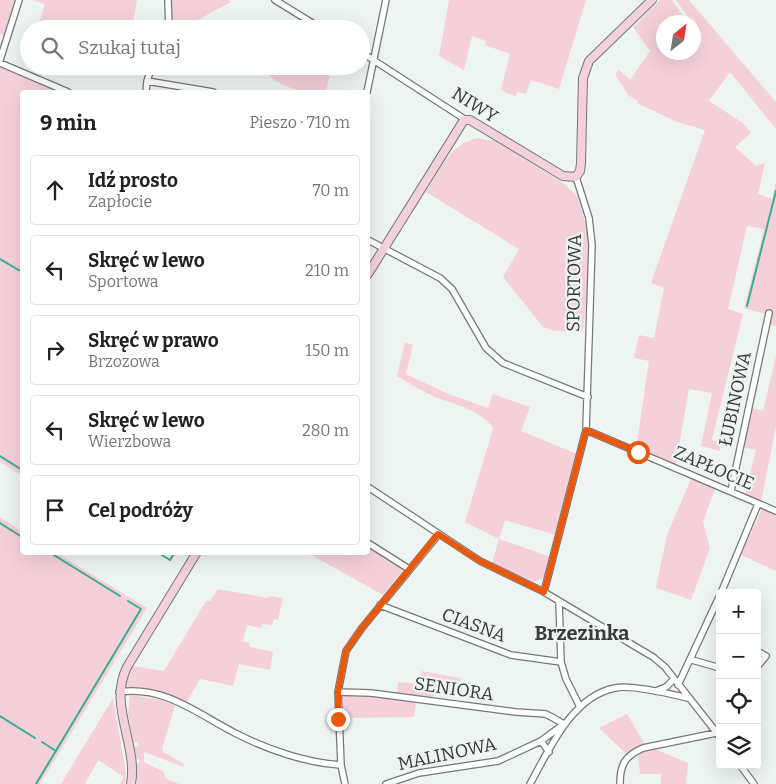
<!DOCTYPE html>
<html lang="pl">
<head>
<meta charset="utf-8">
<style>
  :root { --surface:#fff; --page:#f2f2f2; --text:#222; --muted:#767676; --line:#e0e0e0 }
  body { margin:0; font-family:Bitter,serif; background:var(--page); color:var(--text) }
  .controls { position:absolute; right:15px; bottom:15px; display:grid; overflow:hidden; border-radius:5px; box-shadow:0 5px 20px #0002 }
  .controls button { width:45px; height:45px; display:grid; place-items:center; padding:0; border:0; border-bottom:1px solid var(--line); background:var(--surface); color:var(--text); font:25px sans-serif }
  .compass { position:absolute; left:656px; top:15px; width:45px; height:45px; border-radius:50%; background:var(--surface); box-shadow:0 5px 20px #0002; rotate:30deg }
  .stop { position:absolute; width:15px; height:15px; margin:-11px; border:4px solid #ea580c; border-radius:50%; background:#fff }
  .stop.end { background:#ea580c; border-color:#fff; box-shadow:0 1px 5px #0008 }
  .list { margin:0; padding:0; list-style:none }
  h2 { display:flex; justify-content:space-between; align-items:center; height:65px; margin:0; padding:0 20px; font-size:21px }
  h2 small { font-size:16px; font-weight:400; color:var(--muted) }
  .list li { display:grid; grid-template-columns:32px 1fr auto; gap:15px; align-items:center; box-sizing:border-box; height:70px; margin:0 10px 10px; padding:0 10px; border:1px solid var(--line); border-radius:5px }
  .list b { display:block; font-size:19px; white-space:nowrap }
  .list p { margin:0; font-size:16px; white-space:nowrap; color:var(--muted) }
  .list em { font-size:16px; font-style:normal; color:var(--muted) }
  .icon { flex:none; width:28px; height:28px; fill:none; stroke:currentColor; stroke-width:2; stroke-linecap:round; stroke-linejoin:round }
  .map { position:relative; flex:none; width:776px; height:784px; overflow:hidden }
  .search { position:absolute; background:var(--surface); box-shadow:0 5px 20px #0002; left:20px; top:20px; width:350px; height:55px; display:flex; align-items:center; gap:12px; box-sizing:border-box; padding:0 18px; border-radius:28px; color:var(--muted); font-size:19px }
  .panel { position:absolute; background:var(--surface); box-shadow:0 5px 20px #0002; left:20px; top:90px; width:350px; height:465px; border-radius:5px }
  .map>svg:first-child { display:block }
  .green { fill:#f5d0d9 }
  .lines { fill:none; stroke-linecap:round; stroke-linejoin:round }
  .stream { stroke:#37ae94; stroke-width:2 }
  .street-casing { stroke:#737977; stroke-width:8 }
  .secondary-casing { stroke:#737977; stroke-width:10 }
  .street { stroke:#fff; stroke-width:5.5 }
  .secondary { stroke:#f4d0dc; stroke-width:8 }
  .route { stroke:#ea580c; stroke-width:6 }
  .labels { text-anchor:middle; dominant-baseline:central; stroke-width:4.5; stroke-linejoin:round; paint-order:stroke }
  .street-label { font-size:18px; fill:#363838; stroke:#eef4f2 }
  .quarter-label { font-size:20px; font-weight:bold; fill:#383d3c; stroke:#eef4f2 }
</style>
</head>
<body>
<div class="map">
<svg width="776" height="784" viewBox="0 0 776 784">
  <rect width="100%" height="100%" fill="#eef4f2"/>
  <!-- green -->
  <path class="green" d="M0,0H16L5,36L0,34Z
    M33,0H137L132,29H37L45,4Z
    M171,0H228L231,2L181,29H173Z
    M449,0H586L559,89L531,80L526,94L517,92L516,97L501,90L510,54L485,45L486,41L472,36L464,70L439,56Z
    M660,0H672L687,22H664V52H694L695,26L676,0H689L776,102V129L730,72L709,101L743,123L751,133L735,147L756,166L765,163L758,194L772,199L776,181V326L770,325L772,316L770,307L766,314L744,308L764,229L747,226L728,309L743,314L712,440L722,443L720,451L701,446L712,393L689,389L676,464L636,449L649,361L634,358L639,335L654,338L664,288L651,283L705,130L677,122L637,103L638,101L628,95L615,74L619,70L630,80L650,51L633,27Z
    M0,66L59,92H22V476L0,462Z
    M257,66H332L326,92C307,93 293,91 276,81C269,77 267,71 257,66Z
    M477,138L495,141L562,182L577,196L589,233L590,271L583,331H555L543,327L503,277L519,249L426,192C440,170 450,144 477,138Z
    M405,342L413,345L406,374L446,393L488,408L493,394L530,407L521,431L577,454L556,535L505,520L499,539L551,557L544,577L534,582L492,563L499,539L465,522L493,429C486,412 451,403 435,397C422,391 409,383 397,376Z
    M776,356V427L761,502L745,494L756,450L742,447L751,408L763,411Z
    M691,479L715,489L703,522L710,548L691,600L656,588L667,535Z
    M762,509L776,515V571L741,555Z
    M0,517L22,531V552L57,553L147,608L40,784H0Z
    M368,546L404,569L383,595L308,553H344L350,556L352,553L368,552Z
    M218,589L268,598L269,596L283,598L278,620L274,619L272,625L262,624L261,628L247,625L243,641L249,643L250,647L273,652L270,670L239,664L233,686L200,679L186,703L131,690L126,685L132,666L164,671L206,601H210Z
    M422,671L461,678L456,693L437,690L431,700L397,694L398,682L419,684Z
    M130,695L176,702L162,749L163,752L183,763L184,767L144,752V762L164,772L165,778L179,784H137V763H140L139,759H136L134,747L139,746L138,742L133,743L128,713Z
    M344,695H369L416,701L414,717L342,718L340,697Z
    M113,698L126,773L125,784H120L124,777L98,760L85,784H61Z
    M627,714L646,746L627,755L599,728Z
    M653,748L688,763L686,784H661V774H640L638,753Z"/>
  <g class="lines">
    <!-- stream -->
    <path class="stream" d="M0,259L22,272
      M747,306L776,191
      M0,456L22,470
      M0,523L22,537
      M49,552L120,596
      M157,552L170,560L175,552
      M0,716L35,738
      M42,742L56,751
      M36,784L141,609L128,601"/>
    <defs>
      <path id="street" d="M168,0L169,29
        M275,0L322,29
        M361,52L466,120
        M0,60L19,0
        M0,63L68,92
        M147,81L213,92
        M146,92L147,81L152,66
        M367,92L386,0
        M368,240L440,278L452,289L486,348L503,363L588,397
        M586,430L776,511
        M368,487L480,561L544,592L653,657L665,667L720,737
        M731,491L769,313
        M368,543L409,569
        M544,592L586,430L592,245L589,218L576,177
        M721,593L758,504
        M559,601L561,662L566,679L580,707
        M380,605L511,655L561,662
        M757,651L766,656L757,667
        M692,660L720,668
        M678,685L720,595
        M656,691L666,687L674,679
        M119,692C166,685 200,716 239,735C269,750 307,763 341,765
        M338,692L371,693L516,712L546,714L564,724
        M541,741L564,724
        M740,765L754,784
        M345,784L341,765L338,692L346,651L362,628L438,535
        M386,784L419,773L498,761L541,741L549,752
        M530,784C549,750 572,696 615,688C631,684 671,694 688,698
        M620,784C620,764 625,756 643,748L716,733"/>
      <path id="secondary" d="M368,274L464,120H470L563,176L576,177L580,171L581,163L583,78L589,61L652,0
        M131,784C138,744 108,706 127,667L197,552"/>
    </defs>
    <!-- street casing -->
    <use href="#street" class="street-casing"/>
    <!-- secondary casing -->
    <use href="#secondary" class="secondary-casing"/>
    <!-- street -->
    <use href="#street" class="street"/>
    <!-- secondary -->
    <use href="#secondary" class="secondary"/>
  </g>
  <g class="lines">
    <!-- route -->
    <path class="route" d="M338,719V692L346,651L362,628L438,534L480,561L544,592L586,430L638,452"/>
  </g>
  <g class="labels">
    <!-- street labels -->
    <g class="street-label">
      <text transform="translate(475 105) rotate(32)">NIWY</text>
      <text transform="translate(574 283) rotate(-89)">SPORTOWA</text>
      <text transform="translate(735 399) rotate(-78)">ŁUBINOWA</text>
      <text transform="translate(714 468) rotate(23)">ZAPŁOCIE</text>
      <text transform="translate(474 625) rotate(20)">CIASNA</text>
      <text transform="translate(454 689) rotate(8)">SENIORA</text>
      <text transform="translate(447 754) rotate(-12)">MALINOWA</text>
    </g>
    <!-- quarter labels -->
    <g class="quarter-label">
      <text x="582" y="633">Brzezinka</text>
    </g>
  </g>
</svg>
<div class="controls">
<button>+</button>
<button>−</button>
<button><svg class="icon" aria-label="locate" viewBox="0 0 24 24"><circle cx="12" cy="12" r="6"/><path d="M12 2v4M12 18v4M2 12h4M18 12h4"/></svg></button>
<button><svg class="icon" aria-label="layers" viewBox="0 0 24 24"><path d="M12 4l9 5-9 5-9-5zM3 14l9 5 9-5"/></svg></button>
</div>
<svg class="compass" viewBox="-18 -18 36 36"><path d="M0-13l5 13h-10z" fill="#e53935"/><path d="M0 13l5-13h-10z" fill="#767676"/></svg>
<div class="stop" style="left:638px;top:452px"></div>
<div class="stop end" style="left:338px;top:719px"></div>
<div class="search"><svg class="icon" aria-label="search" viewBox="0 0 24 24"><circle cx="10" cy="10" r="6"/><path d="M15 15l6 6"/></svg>Szukaj tutaj</div>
<section class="panel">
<h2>9 min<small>Pieszo · 710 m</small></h2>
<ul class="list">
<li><svg class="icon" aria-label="ahead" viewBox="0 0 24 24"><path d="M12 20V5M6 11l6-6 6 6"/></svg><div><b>Idź prosto</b><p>Zapłocie</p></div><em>70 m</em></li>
<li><svg class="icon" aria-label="left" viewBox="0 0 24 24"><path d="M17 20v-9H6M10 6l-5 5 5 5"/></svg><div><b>Skręć w lewo</b><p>Sportowa</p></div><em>210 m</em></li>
<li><svg class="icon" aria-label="right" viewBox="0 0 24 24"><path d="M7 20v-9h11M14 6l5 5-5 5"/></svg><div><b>Skręć w prawo</b><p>Brzozowa</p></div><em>150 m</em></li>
<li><svg class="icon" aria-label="left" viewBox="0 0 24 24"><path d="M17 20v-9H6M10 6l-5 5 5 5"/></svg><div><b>Skręć w lewo</b><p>Wierzbowa</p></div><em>280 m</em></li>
<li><svg class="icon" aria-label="arrive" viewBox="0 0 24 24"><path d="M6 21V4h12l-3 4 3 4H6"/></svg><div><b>Cel podróży</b></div></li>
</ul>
</section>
</div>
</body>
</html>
